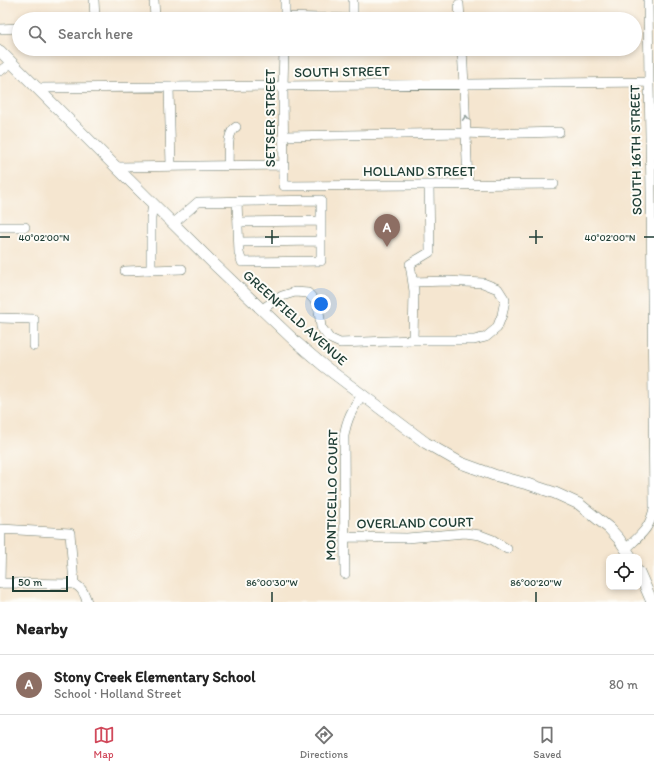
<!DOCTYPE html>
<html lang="en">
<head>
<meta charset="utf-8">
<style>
  :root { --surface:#fff; --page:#f2f2f2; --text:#222; --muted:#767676; --line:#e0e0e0; --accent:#d1495b }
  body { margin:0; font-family:Itim,sans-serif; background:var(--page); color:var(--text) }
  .controls { position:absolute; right:12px; bottom:12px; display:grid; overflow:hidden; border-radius:8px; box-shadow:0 2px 6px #0003 }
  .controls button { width:36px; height:36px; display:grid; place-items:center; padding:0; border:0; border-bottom:1px solid var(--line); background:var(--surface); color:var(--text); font:20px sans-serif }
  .scale { position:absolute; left:12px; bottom:10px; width:56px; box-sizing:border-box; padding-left:4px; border:2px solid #1f3d34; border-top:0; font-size:11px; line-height:14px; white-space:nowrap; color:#1f3d34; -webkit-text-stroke:3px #fdfcf7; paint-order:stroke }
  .you { position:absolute; left:321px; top:304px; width:14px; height:14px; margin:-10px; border:3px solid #fff; border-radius:50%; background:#1a73e8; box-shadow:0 0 0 6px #1a73e833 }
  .badge { display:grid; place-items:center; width:26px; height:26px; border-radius:50%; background:var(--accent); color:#fff; font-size:13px; font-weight:700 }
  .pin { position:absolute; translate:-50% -33px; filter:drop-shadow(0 1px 2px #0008) }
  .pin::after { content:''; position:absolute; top:21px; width:14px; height:12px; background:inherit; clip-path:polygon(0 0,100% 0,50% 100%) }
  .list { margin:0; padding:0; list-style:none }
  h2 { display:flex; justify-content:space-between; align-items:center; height:52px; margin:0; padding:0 16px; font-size:17px }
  h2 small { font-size:13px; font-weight:400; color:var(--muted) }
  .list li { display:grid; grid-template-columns:26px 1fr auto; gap:12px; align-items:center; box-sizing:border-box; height:60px; padding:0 16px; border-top:1px solid var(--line) }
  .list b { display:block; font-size:15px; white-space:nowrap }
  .list p { margin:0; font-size:13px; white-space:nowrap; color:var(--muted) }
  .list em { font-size:13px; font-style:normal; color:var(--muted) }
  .icon { flex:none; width:22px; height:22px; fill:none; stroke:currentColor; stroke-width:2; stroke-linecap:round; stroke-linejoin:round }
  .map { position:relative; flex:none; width:654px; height:602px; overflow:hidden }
  .search { position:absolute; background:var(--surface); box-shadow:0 2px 6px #0003; left:12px; right:12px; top:12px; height:44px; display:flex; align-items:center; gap:10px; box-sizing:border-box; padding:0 14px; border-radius:22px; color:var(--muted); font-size:15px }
  .sheet { height:112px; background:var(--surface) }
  nav { display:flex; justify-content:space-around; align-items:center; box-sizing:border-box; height:56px; border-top:1px solid var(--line); background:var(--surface); font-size:11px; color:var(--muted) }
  nav a { display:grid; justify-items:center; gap:2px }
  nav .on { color:var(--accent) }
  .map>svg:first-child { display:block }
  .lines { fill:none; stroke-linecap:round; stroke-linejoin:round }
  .minor-casing { stroke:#6a786b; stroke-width:10 }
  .major-casing { stroke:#6a786b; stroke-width:12 }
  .minor { stroke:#fff; stroke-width:9 }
  .major { stroke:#fff; stroke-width:11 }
  .oneway { stroke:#8f9e9a }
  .ticks { fill:none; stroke:#1f3d34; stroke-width:1.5 }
  .labels { text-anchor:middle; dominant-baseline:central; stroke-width:4; stroke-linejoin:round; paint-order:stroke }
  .street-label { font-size:14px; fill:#1f3d34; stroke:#fdfcf7 }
  .ticks-label { font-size:10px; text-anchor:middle; fill:#1f3d34; stroke:#fdfcf7; stroke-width:4; stroke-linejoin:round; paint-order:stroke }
</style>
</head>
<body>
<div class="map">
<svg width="654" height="602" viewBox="0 0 654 602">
  <rect width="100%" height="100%" fill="#fdfcf7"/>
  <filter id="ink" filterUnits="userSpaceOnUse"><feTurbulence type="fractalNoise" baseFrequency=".025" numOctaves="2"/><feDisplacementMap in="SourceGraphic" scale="8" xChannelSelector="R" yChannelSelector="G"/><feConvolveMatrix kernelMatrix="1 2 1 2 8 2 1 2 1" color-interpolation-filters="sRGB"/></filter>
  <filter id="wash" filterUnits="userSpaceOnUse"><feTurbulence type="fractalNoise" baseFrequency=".012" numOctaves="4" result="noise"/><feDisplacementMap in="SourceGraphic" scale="16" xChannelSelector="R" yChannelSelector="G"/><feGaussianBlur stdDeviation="0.9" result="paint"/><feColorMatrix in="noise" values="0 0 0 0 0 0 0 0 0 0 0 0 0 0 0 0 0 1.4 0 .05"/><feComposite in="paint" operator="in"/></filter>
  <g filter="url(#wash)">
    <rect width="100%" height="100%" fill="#f5e6d0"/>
  </g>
  <g filter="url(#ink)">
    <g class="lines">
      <defs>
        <path id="minor" d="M94,0L95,19
          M154,0L155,19
          M459,4L460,19
          M285,17L353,19V0
          M285,19V0
          M0,29L19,28
          M284,49L283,86L284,186L554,184
          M462,49L464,85L468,185
          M0,71L11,63
          M169,87L171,166
          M36,88L283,86L649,82
          M283,136L466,133L489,134L559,132
          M228,165C229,154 226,133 236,127
          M116,167L283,165
          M153,203L151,218V270L182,269
          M238,222L321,221
          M174,223L198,202L321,200V261L242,262L239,253L237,201
          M0,227H25
          M239,242L321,241
          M125,271L151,270
          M262,309L282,296L295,292L308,293L318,304L321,327L329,338L340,343L413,340L414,291L410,264L430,252L429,185
          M0,318L34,319V346
          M413,340H474L486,337L497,328L502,315L505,300L498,289L483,283L448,281L413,282
          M0,529H1L0,584
          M1,529L70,533L74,584C82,587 85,594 87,602
          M345,537L407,538L465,533L480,535L493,540L507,549
          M626,549C640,535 650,529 654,508L651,192L649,82L648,0
          M345,574L344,436C347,418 352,410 362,395
          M0,583L74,584"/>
        <path id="major" d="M0,51L116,167L215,265L297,343L324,366L426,443L461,463L494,475L531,485L555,493L579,504L609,528L619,539L631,557
          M639,572L652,602"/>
      </defs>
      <!-- minor casing -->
      <use href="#minor" class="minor-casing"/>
      <!-- major casing -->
      <use href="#major" class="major-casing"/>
      <!-- minor -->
      <use href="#minor" class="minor"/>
      <!-- major -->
      <use href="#major" class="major"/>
    </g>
    <!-- one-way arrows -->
    <defs><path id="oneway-chevron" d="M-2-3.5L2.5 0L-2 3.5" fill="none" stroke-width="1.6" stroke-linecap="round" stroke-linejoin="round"/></defs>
    <use class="oneway" href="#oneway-chevron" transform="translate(466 118) rotate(-92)"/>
  </g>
  <!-- ticks -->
  <path class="ticks" d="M272,230V244M536,230V244M0,237H10M265,237H279M529,237H543M644,237H654M272,592V602M536,592V602"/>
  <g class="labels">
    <!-- street labels -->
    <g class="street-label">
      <text transform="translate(342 72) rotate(-1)">SOUTH STREET</text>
      <text transform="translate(270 118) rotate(-90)">SETSER STREET</text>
      <text transform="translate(636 150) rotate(-91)">SOUTH 16TH STREET</text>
      <text x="419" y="171">HOLLAND STREET</text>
      <text transform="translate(295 318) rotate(42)">GREENFIELD AVENUE</text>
      <text transform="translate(332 495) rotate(-89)">MONTICELLO COURT</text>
      <text transform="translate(415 523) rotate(-1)">OVERLAND COURT</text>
    </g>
  </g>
  <g class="ticks-label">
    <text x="44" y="241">40°02'00"N</text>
    <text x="610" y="241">40°02'00"N</text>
    <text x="272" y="586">86°00'30"W</text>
    <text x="536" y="586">86°00'20"W</text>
  </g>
</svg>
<div class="controls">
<button><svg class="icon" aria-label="locate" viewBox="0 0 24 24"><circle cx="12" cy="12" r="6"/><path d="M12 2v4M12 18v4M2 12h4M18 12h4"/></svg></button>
</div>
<div class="scale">50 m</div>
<div class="you"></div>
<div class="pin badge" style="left:387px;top:247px;background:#8d6e63">A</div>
<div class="search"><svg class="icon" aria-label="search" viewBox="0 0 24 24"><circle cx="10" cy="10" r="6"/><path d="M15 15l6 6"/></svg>Search here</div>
</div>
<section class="sheet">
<h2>Nearby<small></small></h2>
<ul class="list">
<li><span class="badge" style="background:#8d6e63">A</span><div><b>Stony Creek Elementary School</b><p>School · Holland Street</p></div><em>80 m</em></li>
</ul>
</section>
<nav>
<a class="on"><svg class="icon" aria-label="map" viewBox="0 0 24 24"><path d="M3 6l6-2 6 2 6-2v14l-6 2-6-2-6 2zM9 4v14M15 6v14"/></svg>Map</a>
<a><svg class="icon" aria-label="directions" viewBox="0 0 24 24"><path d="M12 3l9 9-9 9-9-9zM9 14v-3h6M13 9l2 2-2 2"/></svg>Directions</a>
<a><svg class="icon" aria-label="saved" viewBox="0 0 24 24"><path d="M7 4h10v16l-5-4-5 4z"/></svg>Saved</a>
</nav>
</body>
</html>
